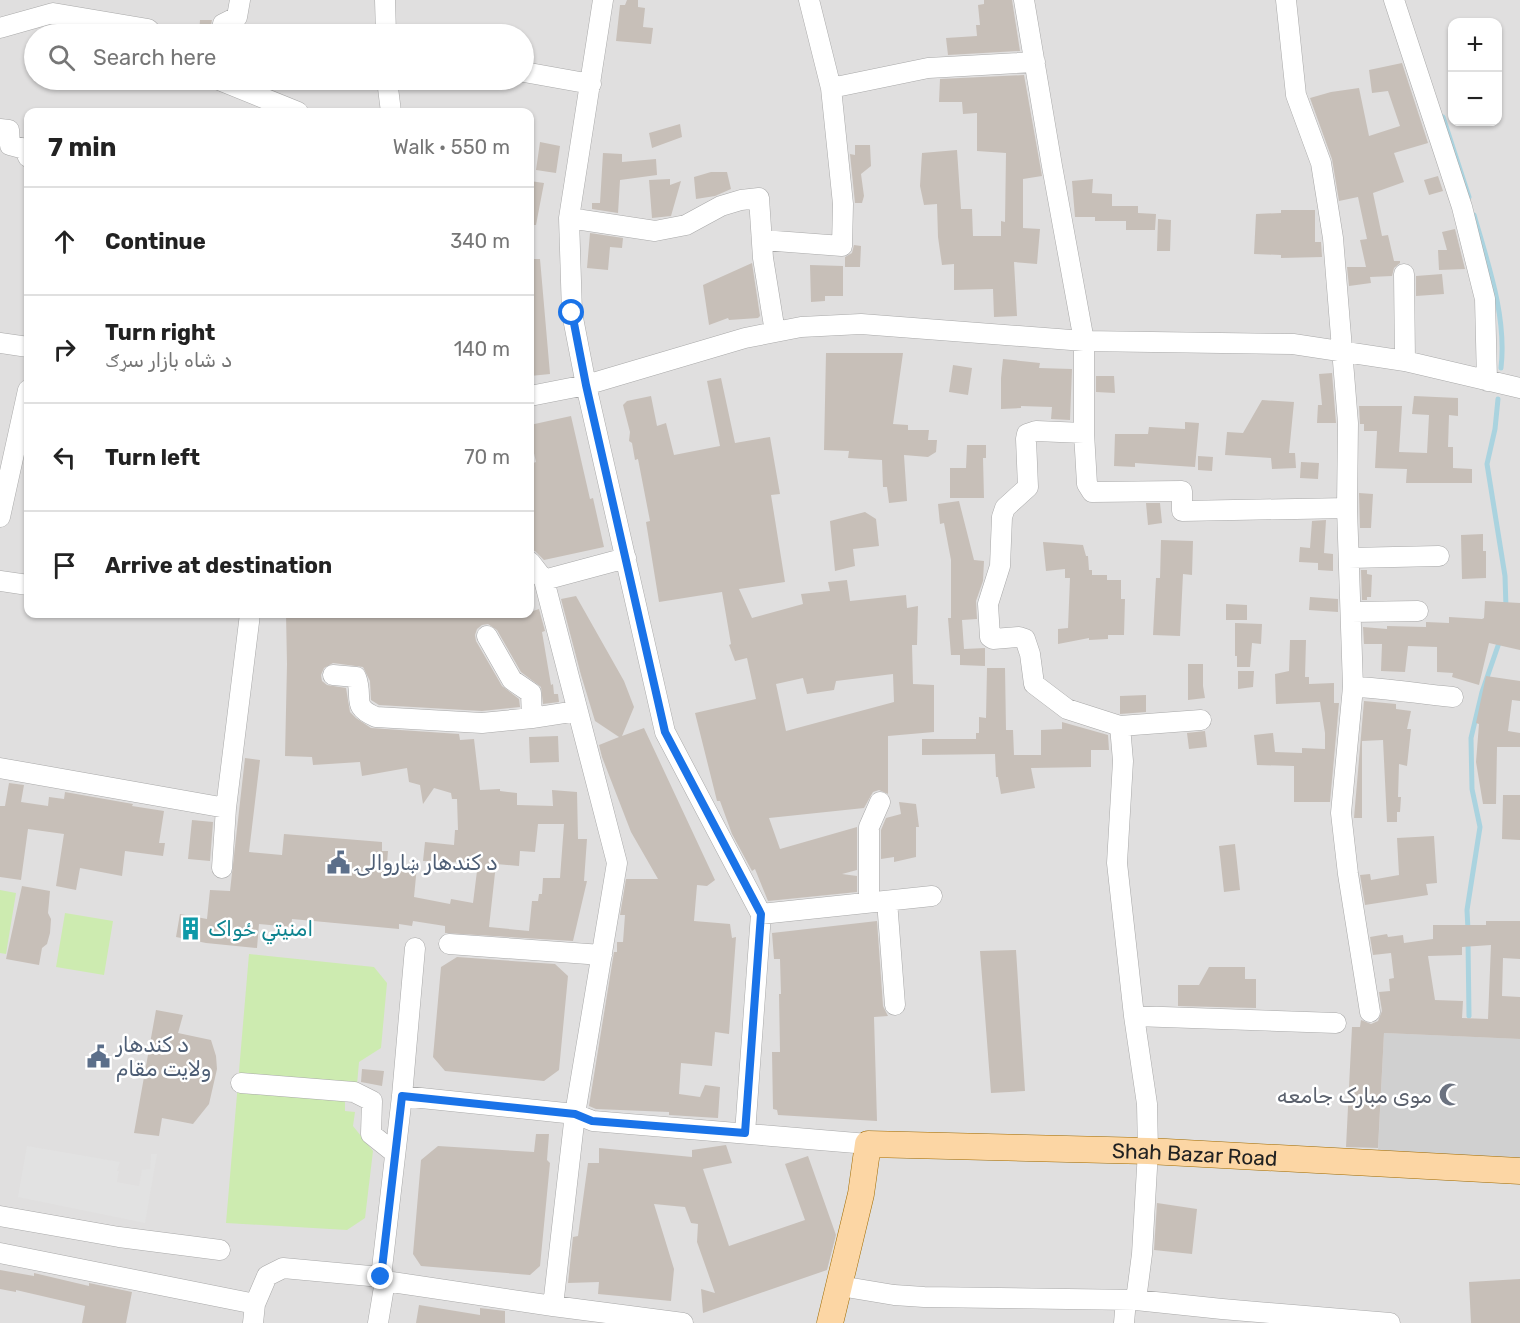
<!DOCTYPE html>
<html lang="en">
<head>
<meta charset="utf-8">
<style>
  :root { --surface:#fff; --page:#f6f6f6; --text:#222; --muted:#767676; --line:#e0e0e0 }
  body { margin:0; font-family:Rubik,"Noto Naskh Arabic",sans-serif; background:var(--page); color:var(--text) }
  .controls { position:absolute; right:18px; top:18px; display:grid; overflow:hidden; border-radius:12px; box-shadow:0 2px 4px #0004 }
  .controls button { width:54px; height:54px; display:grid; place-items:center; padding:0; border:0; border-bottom:2px solid var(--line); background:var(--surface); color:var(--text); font:30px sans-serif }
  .stop { position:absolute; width:18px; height:18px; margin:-14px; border:4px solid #1a73e8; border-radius:50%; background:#fff }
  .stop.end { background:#1a73e8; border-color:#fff; box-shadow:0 2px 6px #0008 }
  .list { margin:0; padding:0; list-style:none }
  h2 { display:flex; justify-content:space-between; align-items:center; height:78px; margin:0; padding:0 24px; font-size:26px }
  h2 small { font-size:20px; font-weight:400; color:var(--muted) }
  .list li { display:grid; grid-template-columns:39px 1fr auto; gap:18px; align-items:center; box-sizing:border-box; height:108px; padding:0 24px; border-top:2px solid var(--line) }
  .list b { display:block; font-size:22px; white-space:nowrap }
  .list p { margin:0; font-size:20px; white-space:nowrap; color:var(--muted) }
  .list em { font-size:20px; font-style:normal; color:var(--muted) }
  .icon { flex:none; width:33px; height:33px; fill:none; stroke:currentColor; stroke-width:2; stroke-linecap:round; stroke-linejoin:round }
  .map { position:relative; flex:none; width:1520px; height:1323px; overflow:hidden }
  .search { position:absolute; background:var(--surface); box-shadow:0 2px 4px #0004; left:24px; top:24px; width:510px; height:66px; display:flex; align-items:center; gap:15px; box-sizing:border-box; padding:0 21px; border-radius:33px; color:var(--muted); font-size:22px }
  .panel { position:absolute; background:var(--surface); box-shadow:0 2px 4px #0004; left:24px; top:108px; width:510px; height:510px; border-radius:12px }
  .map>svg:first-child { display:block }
  .residential { fill:#e0dfdf; fill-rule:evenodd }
  .religious { fill:#d0d0d0 }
  .grass { fill:#cdebb0 }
  .parking { fill:#e2e2e2 }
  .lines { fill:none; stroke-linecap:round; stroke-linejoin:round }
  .stream { stroke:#aad3df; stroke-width:5 }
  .building { fill:#c7bfb8; fill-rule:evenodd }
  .minor-casing { stroke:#a9a9a9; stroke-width:21 }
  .major-casing { stroke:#a06b00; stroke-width:27 }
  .minor { stroke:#fff; stroke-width:20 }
  .major { stroke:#fcd6a4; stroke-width:26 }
  .route { stroke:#1a73e8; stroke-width:8 }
  .labels { text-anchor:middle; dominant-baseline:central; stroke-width:5; stroke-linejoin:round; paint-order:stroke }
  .service-label { font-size:21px; fill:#4e5e75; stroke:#fff; text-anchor:start }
  .culture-label { font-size:21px; fill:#0d838f; stroke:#fff; text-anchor:start }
  .worship-label { font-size:21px; fill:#5b616d; stroke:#fff; text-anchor:end }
  .street-label { font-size:21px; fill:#222; stroke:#fff }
</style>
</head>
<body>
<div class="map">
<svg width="1520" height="1323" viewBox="0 0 1520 1323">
  <rect width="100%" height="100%" fill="#f2efe9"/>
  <!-- residential -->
  <path class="residential" d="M0,0H1520V1323H0ZM1452,22H1498V122H1452ZM34,34H524V80H34ZM28,112H530V614H28Z"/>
  <!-- religious -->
  <path class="religious" d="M1384,1033L1520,1039V1158L1378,1151Z"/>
  <!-- grass -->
  <path class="grass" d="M0,890L16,893L6,954L0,953Z
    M65,913L113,921L104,975L56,967Z
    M249,954L374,967L387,983L381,1048L359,1062L356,1096H345V1111L355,1112L353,1126L373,1151L365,1218L347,1230L226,1223Z"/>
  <!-- parking -->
  <path class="parking" d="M27,1146L120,1162L117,1171H119L117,1182L139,1186L142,1170L150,1169L151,1154H157L145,1223L18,1197Z"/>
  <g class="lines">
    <!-- stream -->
    <path class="stream" d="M1443,117L1469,197
      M1474,215C1488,264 1507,317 1501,368
      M1498,399L1495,429L1487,464L1505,576L1506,608
      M1468,930L1467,910L1480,827L1472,789L1471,738L1482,692L1500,640
      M1468,940L1469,1016"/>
  </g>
  <!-- building -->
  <path class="building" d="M627,0H638V7L645,8L643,27L653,28L651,44L616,41L620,5H625Z
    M984,0H1012L1020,51L948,55L946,38L977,36L976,25H980L978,5L984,4Z
    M200,20H212L209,34H199Z
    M1402,63L1428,143L1394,153L1404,182L1373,193L1382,236L1388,235L1394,261H1400V263L1394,268L1392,276L1370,277L1371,283L1349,286L1347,267H1366L1360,240L1367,239L1358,197L1339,201L1332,159L1310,98L1331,92L1359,88L1369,136L1400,126L1388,91L1372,93L1369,70Z
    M1024,75L1042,176L1023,179V228L1040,229L1037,264L1014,262L1017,316L994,317L993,289L954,290V264L942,265L938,237L937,204L924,205L920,186L922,153L957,150L961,209H972L973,236H1001V221L1005,222L1006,153L977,151V113L963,114L962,102H939L940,79Z
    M680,124L682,137L652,148L649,133Z
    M540,142L560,146L556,173L536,170Z
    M855,145H870L871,166L861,174L864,196L862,203H855L850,154L855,155Z
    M603,153L622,154V162L656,159L657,175L620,180L618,213L592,209V203H600Z
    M711,172H727L731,189L715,196L696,199L694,177Z
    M1438,176L1443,191L1429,195L1424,180Z
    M670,179V185L681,181L671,216L652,218L649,180Z
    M1093,179L1092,193L1112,194V206H1138V213L1156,214L1155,230H1126V221H1095V217H1075L1072,181Z
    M530,181L544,183L536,225H530Z
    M1281,210H1315V242H1321L1322,257L1281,258V255L1254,254L1256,214L1281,213Z
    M1158,219L1171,220L1170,251H1157Z
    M1455,229L1465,269L1439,270L1438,250H1447L1442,232Z
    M590,233L623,238L622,248L610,247L608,270L587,268Z
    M854,245L861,246L860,267H845V257L852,253Z
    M530,259H540L550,374L530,376Z
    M752,263L760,316L758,318L729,320L728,318L709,325L703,285Z
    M810,265L843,266V296H825V301L811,302Z
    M1442,274L1444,294L1416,296V276Z
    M826,353H903L893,424L908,425V430H929L928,440H937L936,452L928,457L904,455L907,501L889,503L887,487H883L882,460L848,458L849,451L824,450Z
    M1003,359L1040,363L1039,368L1072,369L1070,420L1051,419L1052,407L1021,406V408L1001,409V378Z
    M953,365L972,368L968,395L949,392Z
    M1332,373L1336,423H1317L1318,405H1322L1319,374Z
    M1096,376H1114L1115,393L1096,392Z
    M721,378L735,443L770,437L780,494L771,495L785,582L739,589L752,618L803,604L801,594L830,591L828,582L847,580L850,601L906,595L907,608L918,606L917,645H912L913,684L934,685V732L888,736V794L879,790L873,792L864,808L769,818L780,849L857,827V870L842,874L857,876V892L768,901L755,869L752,871L732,834L720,801H717L695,713L756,699L747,658L735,661L729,645L731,644L722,592L659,602L646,522L650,521L638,459L635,460L632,443L629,441L630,432L623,405L627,401L651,396L657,426L666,423L674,455L720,446L707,381ZM893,674L894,702L786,731L776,684L803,678L807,694L834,690L836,681Z
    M1414,396L1458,398V416L1449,415L1448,447H1453V468L1472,469V483H1406L1407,469L1375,468L1377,431H1364V424H1360L1359,406H1402L1399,452L1427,453L1429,415L1412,414Z
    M1262,400L1294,402L1289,453H1295L1296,468L1272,469L1271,458L1225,455L1227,432L1243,433Z
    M571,416L590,499L593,498L604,547L544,560L535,551L530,550V464L536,462L530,436V425Z
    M1185,422L1199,423L1195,467L1135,463V467L1114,466L1115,434H1148L1149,427L1185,429Z
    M967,445H986V458H983L984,498H950V468H966Z
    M1198,456L1213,457L1212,471L1198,470Z
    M1301,462L1319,463L1318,479L1300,478Z
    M1359,493L1373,494L1371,528H1360Z
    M959,501L974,560L984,561L983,581L976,601L977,619L962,620L964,649L985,648V666L960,665V655H951L948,618H951V560L944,523L940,524L938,504Z
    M1146,503H1160L1162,523L1148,525Z
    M865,512L876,519L879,546L853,549L855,566L835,571L830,521Z
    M1326,520L1324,553L1333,554V571L1318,570V563L1299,562L1300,547L1310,548L1312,521Z
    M1483,534V551H1486V578L1462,579L1461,535Z
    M1161,540L1193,541L1192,575L1183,574L1180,636L1153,635L1156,578H1160Z
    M1043,542L1083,545L1086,556H1088L1089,570H1092V575H1107V580H1121V599H1125L1124,635H1108V639L1089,640V638L1058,644V629L1068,628L1070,578H1065V569L1046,571Z
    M1361,570H1367V574L1372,575L1371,597H1367V600H1362Z
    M576,596L624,681L634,707L622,736L644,728L715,880L707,886L697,885L694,921L730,924L732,938L736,937L729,1034L715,1032L712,1066L681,1063L679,1094L700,1097L705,1085L720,1087L718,1118L669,1115V1112L596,1109L589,1106L614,952H617V942H623L625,915H620L626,879H658L631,832L602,757L599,745L619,737L595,721L581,675L561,599Z
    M1310,597L1338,599V612L1309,610Z
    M1485,601L1520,603V650L1489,643L1479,685L1452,677L1453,673L1437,672V647L1408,646L1405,672L1381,671L1382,644H1364L1363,627L1387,629V626L1426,627V622L1449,623V617L1482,619L1484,618Z
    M1226,604L1247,605V620H1226Z
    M539,609L545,631L542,632L551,685L553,684L554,694H558L559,702L543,704L541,687L521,672L497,630L488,624L482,625L477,629L475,635L476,641L502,686L519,699L520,707L482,711L379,705L371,700L370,681L363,667L333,663L324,668L321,675L322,681L327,685L346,688L350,712L356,718L371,728L459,734L460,740L474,739L480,790L500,789V791L517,793V805L553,806L552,790L577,792L578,839H587L584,881H587L573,941L445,933V926L413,921L412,926L399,924V929L292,919L291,927L259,924L257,948L206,943L176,937L180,914L207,919L210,890L230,891L245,758L260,760L249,852L282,855L284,834L382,842V851H388L387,863L417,866L414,897L450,904L451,899L473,903L478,863L423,861L425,842L454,845L455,830H458L457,799H452L451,793L434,788L423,804L420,785L409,782L407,768L362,776L360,762L313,765L312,757L285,756L287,664L286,614H530V612ZM538,824H564L560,878H543L542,894H539L538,901H532L529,931L489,927L496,864L519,866L520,851L535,852Z
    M1235,623L1262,624L1261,644L1252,643L1250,667H1237V656H1235Z
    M1290,640H1306L1305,677H1309V684L1334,683V703H1339L1330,802H1294V766L1257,765L1254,735L1273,733L1275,752L1302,753V748L1325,749V733L1320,702L1276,704L1275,674L1289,671Z
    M1188,664H1203V686L1205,698L1188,700Z
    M987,668H1005L1006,730H1013L1014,755H1041V730L1062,729V722L1108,735L1109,750H1091V767L1031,768L1035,788L1001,794L998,777H996L995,754L922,755V739H976V733H979V717L986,718Z
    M1238,671H1254L1253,687L1238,689Z
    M1486,676L1520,681V701L1512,700L1508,731L1520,733V747H1497L1496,804H1483L1476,762L1479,724L1476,723Z
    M1146,695V712L1120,714V696Z
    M1364,701L1396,704V709L1411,711L1407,729H1411L1407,766L1399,764L1398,797H1401L1400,812H1397V822H1387L1383,740L1362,741V818H1354Z
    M1205,731L1207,747L1189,749L1187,733Z
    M558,736L559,762L530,763L529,737Z
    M9,783L24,785L21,802L48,806L49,797L64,799L65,792L133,804L132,806L164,811L159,843H165L163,856L125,851L122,876L80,868L76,890L56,886L64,834L28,829L21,880L0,877V806H5Z
    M1503,795H1520V840L1502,839Z
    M899,802L916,804L919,827H916V857L894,862V857L881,859V830L886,818L901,814Z
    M192,820L213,822L210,861L188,859Z
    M1434,836L1437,883L1426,884L1428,895L1365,905L1360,875L1370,874L1371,880L1399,875L1397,838Z
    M1235,844L1240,890L1224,892L1219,846Z
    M22,886L50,891L48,913L51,919L50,933L47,944L42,948L39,965L6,959Z
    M877,921L883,1006L888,1016L874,1017L877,1121L778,1115L777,1110L773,1109L772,1052H780L779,994H781L780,959H774L772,933Z
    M1486,921H1520V959L1503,958L1502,996L1520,997V1039L1384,1033L1378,1148L1346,1147L1352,1027H1360L1361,1020L1371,1024L1378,1021L1382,1011L1379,992L1390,991L1389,979L1394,978L1391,953L1373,955L1370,937L1387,934L1388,937L1403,935L1404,943L1433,939V925H1486ZM1491,945L1488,1019L1462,1018L1463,1001L1435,1000L1428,956L1462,955V947Z
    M1016,950L1025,1091L991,1093L980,951Z
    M457,957L555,964L568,976L559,1070L544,1081L445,1071L433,1057L441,967Z
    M1209,967H1245V979H1256V1008L1178,1006V985H1199Z
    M156,1010L183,1015L178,1033L211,1040L216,1056L217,1069L209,1104L193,1124L162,1118L159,1136L134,1133Z
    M362,1069L384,1071L382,1086L361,1082Z
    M536,1134H549L547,1160L550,1163L540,1266L530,1275L421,1266L413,1254L421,1160L438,1146L534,1152Z
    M726,1145L732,1163L703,1169L729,1246L805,1220L785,1164L808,1156L836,1235L827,1270L703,1313L701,1289L715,1293L697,1242L698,1224L691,1223L685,1207L654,1204L674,1269L671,1301L598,1294L599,1282L568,1283L573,1237L578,1236L588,1163H599V1148L692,1157V1150Z
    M1157,1203L1197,1209L1192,1254L1154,1250Z
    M0,1270L34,1276V1273L89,1286V1283L132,1292L126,1323H82L85,1306L16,1290V1292L0,1289Z
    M1520,1279V1323H1471L1469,1282Z
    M419,1305L480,1315V1308L505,1311V1323H416Z"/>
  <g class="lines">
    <defs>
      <path id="minor" d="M385,0L386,34
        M603,0L569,218L572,313L586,385L665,732L761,914L745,1133
        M1024,0L1052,166L1084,341V433L1087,484L1092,492L1182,491V511L1347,508
        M1286,0L1296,95L1321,163L1333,238L1348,423L1347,508L1353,687L1341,813L1348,874L1370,1012
        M1394,0L1462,207L1485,299L1487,381
        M0,28L53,13L148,29L153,34
        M221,34L223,24L237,17L240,0
        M524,72L591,84
        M219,80L298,112
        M387,80L391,112
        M831,88L928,68L1035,62
        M0,129L9,130L10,145L25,149L28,157
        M569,218L655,231L686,225L721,206L741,200L759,198L763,258L775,332
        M762,240L842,246L843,204L831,88L809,0
        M1404,274L1405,361
        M0,343L28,347
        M530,396L586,385L745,338L801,327L861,324L1084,341L1293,344L1405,361L1520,388
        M1084,433L1036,431L1027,434L1026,439L1028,487L1005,508L1002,517L1000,566L988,604L990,637L993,639L1019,637L1025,639L1030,654L1034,684L1067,709L1120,726L1123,761L1117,863L1134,1016L1147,1104L1148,1151L1142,1254L1136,1300
        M0,517L28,390
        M1349,558L1439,556
        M530,562L544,580L617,863L575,1114L553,1306
        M544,580L626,558
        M0,581L28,585
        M1352,612L1418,611
        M487,636L512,680L531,693L532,718
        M333,675L356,677C364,698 350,706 376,717L482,723L532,718L577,711
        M1353,687C1387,688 1419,694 1453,697
        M1120,726L1201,720
        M0,768L226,808L222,868
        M226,808L250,614
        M887,901L895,1005
        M869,902V827L880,802
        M761,914L932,896
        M449,944L602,955
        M1134,1016L1336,1023
        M241,1083L354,1092L372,1101L371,1134L391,1150
        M402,1096L575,1114L593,1121L868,1144
        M0,1216L119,1237L220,1250
        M0,1253L255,1304
        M381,1277L385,1281L553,1306L683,1323
        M840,1286L894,1295L924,1297L1136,1300L1222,1309L1390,1323
        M253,1323L255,1304L267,1276L283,1268L381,1277L402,1096L415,948
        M378,1323L385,1281
        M1124,1323L1126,1300"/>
      <g id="major">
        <path id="s1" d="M830,1323L861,1194L868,1144L1148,1151L1520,1171"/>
      </g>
    </defs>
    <!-- minor casing -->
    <use href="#minor" class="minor-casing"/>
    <!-- major casing -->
    <use href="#major" class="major-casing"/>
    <!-- minor -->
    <use href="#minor" class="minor"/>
    <!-- major -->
    <use href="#major" class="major"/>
  </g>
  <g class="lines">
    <!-- route -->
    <path class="route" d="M381,1277L402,1096L575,1114L592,1121L745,1133L761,914L665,732L586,385L572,313"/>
  </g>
  <!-- icons -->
  <defs>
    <symbol id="civic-bare" viewBox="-9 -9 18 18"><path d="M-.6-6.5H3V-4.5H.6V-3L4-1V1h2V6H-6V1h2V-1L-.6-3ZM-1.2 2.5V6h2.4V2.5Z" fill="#5c6f8a" stroke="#fff" stroke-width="2.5" paint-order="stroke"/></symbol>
    <symbol id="building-bare" viewBox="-9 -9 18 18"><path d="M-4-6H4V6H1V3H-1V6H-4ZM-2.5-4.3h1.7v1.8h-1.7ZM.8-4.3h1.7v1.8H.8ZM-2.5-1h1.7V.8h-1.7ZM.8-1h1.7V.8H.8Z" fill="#0f9aa8" stroke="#fff" stroke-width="2.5" paint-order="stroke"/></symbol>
    <symbol id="mosque-bare" viewBox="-9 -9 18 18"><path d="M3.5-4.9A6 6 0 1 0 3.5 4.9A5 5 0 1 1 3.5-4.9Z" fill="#6b7280" stroke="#fff" stroke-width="2.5" paint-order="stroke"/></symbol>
  </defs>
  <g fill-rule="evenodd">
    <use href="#civic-bare" x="322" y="846" width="33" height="33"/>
    <use href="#building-bare" x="174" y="912" width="33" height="33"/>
    <use href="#civic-bare" x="82" y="1040" width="33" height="33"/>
    <use href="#mosque-bare" x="1434" y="1078" width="33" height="33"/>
  </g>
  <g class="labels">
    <!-- service labels -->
    <g class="service-label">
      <text x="356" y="862">د کندهار ښاروالۍ</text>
      <text x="116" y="1044">د کندهار<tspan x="116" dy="24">ولايت مقام</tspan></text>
    </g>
    <!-- culture labels -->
    <g class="culture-label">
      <text x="208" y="928">امنيتي ځواک</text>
    </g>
    <!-- worship labels -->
    <g class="worship-label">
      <text x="1432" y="1095">موی مبارک جامعه</text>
    </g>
    <!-- street labels -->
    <g class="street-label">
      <text stroke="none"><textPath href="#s1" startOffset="510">Shah Bazar Road</textPath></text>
    </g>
  </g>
</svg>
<div class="controls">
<button>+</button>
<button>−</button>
</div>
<div class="stop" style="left:572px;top:313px"></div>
<div class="stop end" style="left:381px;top:1277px"></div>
<div class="search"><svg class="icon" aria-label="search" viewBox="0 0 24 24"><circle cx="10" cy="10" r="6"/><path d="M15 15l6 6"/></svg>Search here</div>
<section class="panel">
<h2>7 min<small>Walk · 550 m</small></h2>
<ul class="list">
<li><svg class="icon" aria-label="ahead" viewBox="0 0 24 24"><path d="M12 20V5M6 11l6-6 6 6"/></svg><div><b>Continue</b></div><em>340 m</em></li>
<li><svg class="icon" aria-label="right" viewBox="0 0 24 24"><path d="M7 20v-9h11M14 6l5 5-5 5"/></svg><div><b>Turn right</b><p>د شاه بازار سړګ</p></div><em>140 m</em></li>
<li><svg class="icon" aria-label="left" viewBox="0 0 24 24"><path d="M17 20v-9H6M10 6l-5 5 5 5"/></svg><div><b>Turn left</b></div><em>70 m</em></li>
<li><svg class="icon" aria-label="arrive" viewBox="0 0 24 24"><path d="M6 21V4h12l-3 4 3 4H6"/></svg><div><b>Arrive at destination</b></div></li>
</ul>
</section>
</div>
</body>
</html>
